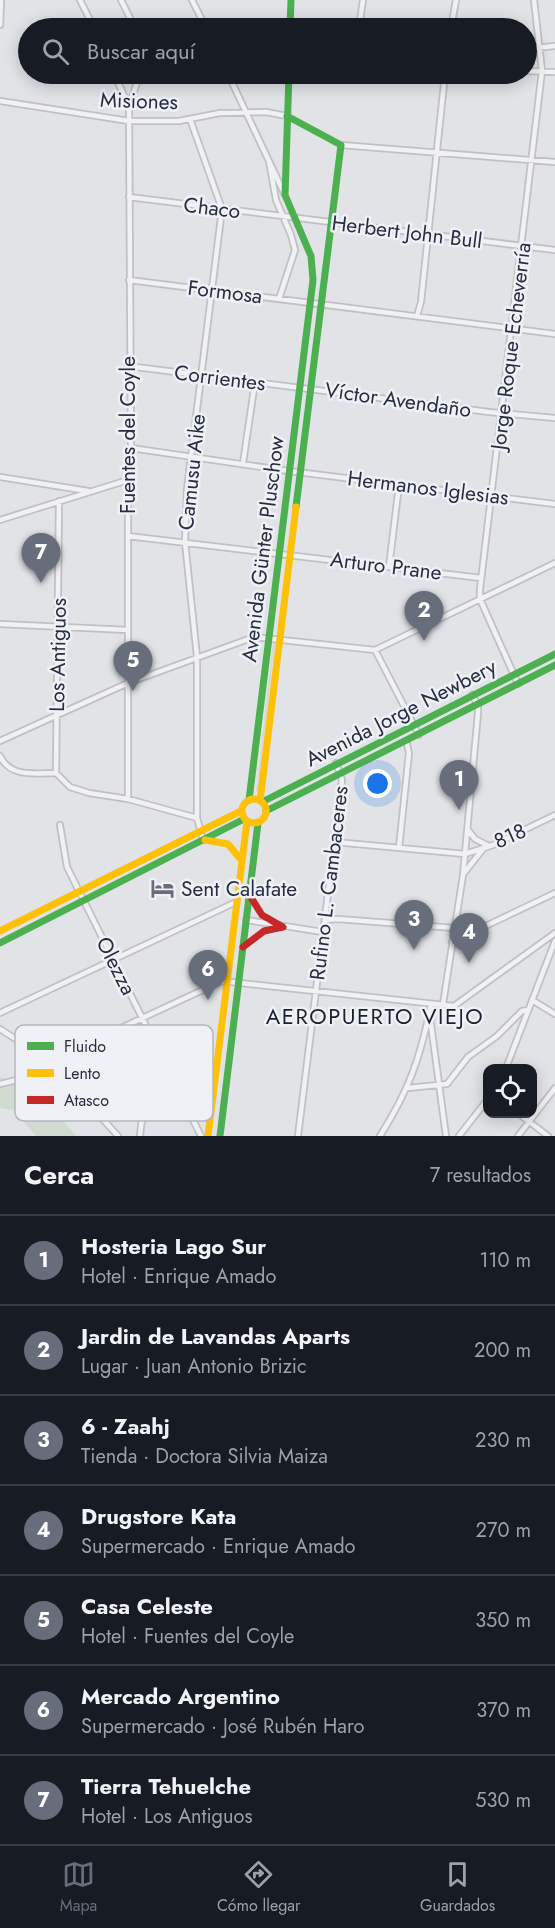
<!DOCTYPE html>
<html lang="es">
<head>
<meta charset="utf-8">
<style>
  :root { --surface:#171b24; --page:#20242c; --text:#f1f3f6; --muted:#9ea1a6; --line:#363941; --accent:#686d7b }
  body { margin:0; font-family:Jost,sans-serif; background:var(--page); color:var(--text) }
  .controls { position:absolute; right:18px; bottom:18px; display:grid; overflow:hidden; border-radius:12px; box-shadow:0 3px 15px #0003 }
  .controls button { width:54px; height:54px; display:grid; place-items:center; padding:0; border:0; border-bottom:2px solid var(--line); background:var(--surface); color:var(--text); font:30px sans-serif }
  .you { position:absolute; left:378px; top:784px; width:21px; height:21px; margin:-15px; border:4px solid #fff; border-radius:50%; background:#1a73e8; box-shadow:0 0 0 9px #1a73e833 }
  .badge { display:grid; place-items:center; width:39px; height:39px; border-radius:50%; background:var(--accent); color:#fff; font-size:20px; font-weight:700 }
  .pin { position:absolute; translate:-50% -50px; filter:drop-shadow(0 2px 3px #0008) }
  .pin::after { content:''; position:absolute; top:32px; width:21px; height:18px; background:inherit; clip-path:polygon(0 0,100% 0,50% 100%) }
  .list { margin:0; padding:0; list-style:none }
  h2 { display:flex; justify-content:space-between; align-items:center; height:78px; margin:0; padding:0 24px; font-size:26px }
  h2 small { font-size:20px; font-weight:400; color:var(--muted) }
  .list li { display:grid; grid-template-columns:39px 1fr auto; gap:18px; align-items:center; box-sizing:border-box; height:90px; padding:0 24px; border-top:2px solid var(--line) }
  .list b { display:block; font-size:22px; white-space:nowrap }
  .list p { margin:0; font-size:20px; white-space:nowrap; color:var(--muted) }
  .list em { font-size:20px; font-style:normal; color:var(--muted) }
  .icon { flex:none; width:33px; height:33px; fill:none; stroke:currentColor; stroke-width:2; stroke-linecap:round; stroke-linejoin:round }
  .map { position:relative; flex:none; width:555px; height:1136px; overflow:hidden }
  .search { position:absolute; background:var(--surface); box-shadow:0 3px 15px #0003; left:18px; right:18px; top:18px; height:66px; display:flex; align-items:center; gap:15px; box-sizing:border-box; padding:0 21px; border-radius:33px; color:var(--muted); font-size:22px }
  .sheet { height:708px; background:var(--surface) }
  nav { display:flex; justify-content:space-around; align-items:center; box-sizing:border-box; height:84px; border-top:2px solid var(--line); background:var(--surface); font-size:16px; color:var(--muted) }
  nav a { display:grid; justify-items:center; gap:3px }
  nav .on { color:var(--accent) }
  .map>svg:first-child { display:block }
  .green { fill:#d0dbd1 }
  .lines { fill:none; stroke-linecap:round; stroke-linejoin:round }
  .street-casing { stroke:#bfc1c5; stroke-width:8 }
  .street { stroke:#f1f1f3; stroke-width:4.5 }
  .fast { stroke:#4caf50; stroke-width:7 }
  .slow { stroke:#ffc107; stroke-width:7 }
  .jam { stroke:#c62828; stroke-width:7 }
  .labels { text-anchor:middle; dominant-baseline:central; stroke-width:5; stroke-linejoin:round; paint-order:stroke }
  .street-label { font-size:21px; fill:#272e41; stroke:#eff1f7 }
  .poi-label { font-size:21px; fill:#272e41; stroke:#eff1f7; text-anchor:start }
  .neighbourhood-label { font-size:22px; letter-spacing:1.5px; fill:#192032; stroke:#eff1f7 }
  .key { fill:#eff1f7; stroke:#b3b6c0; stroke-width:1.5 }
  .key-label { font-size:16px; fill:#272e41 }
</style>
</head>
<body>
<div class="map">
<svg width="555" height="1136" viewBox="0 0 555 1136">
  <rect width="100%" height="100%" fill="#e1e3e7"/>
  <!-- green -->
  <path class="green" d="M275,642L258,790L256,791L273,643Z
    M0,1077C38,1092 50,1104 76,1136H36L14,1110L0,1108Z"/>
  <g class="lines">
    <defs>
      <path id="street" d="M80,0L94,28
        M121,0L135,28
        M192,0L206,28
        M0,25L1,0
        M359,28L363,0
        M451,28L456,0
        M526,49L555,46
        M526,71L555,72
        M114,74L129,106L131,448L128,480V799
        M228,74L284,193
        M289,76L310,74
        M444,77L467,74
        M0,101L129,121H179L220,113L266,112L287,116
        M129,106L140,74
        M190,119L222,209L187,489L185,542L197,657V818L203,840
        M341,145L555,162
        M269,161L276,200L291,235L295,250L279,299
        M129,197L555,250
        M129,280L555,334
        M417,316L421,302L445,74
        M128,366L489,412L555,418
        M131,448L289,471L555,504
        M243,463L255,382
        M0,477L88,491
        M0,520L128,480
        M128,536L481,578
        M389,567L399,485
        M0,624L128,630
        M375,650L419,735
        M518,684L480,599V589L542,71L534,0
        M0,741L128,683L254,637L375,650L555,563
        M0,756C10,778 36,773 56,773L70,787L89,793L128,799L197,818
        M56,773L59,501
        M60,825L67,867L201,1136
        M468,830L475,839L489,846
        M335,842L465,854L493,845L555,815
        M399,848L409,753L406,741
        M464,873L483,849
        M246,920L323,932
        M325,920L338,919L454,928
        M452,942L555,893
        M532,1000L555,1014
        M443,1004L463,875L478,713V705L472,695
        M0,1013L236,902
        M430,1017L446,1136
        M0,1029L50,1061L118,1136
        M506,1068L555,941
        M0,1084L25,1078L50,1061L222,981L454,1006L555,933
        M408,1088L447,1084L468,1057L497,1036L522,1011L528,1010
        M519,1114L548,1136
        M140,1136L151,1036
        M298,1136L342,780L336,763
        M380,1136C409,1090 420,1059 431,1005
        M459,1136L488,1099
        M518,1136L555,1088"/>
    </defs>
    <!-- street casing -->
    <use href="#street" class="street-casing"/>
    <!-- street -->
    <use href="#street" class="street"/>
    <!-- fast -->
    <path class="fast" d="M290,28L291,0
      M287,116L341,145L296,507
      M249,800L313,280L311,256L285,195L289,74
      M262,802L555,654
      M266,811L555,665
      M0,943L244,819
      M220,1136L258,823"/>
    <!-- slow -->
    <path class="slow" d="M242 811a12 12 0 1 1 24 0a12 12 0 1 1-24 0Z
      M260,801L296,507
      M205,840L228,844L242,861
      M0,931L241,811
      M208,1136L247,821"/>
    <!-- jam -->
    <path class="jam" d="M243,947L264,931L283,927L262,915L250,896"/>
  </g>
  <!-- icons -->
  <defs>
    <symbol id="hotel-bare" viewBox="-9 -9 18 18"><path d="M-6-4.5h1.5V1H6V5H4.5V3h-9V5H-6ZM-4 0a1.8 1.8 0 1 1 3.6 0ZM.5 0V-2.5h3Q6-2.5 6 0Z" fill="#686d7b" stroke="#eff1f7" stroke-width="2.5" paint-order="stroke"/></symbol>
  </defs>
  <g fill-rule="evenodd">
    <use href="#hotel-bare" x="146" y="872" width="33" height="33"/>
  </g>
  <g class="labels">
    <!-- street labels -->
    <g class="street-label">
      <text transform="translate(139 101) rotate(2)">Misiones</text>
      <text transform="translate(212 208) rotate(7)">Chaco</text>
      <text transform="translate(407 232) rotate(7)">Herbert John Bull</text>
      <text transform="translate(225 292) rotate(7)">Formosa</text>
      <text transform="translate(511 346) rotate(-83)">Jorge Roque Echeverría</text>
      <text transform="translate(220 378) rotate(7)">Corrientes</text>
      <text transform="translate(398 400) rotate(8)">Víctor Avendaño</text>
      <text transform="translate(128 435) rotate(-90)">Fuentes del Coyle</text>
      <text transform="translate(192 472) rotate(-84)">Camusu Aike</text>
      <text transform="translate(428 488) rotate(7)">Hermanos Iglesias</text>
      <text transform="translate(263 549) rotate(-83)">Avenida Günter Pluschow</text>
      <text transform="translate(386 566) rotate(7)">Arturo Prane</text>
      <text transform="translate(58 655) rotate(-89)">Los Antiguos</text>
      <text transform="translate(401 713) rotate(-27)">Avenida Jorge Newbery</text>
      <text transform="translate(510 836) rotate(-24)">818</text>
      <text transform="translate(329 883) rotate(-83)">Rufino L. Cambaceres</text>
      <text transform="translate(116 966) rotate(63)">Olezza</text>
    </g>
    <!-- poi labels -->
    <g class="poi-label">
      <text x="181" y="889">Sent Calafate</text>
    </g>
    <!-- neighbourhood labels -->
    <g class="neighbourhood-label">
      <text x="375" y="1016">AEROPUERTO VIEJO</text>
    </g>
  </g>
  <!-- legend -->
  <rect x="15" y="1025" width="198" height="96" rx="9" class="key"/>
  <rect x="27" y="1042" width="27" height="8" fill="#4caf50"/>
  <rect x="27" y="1069" width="27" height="8" fill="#ffc107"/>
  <rect x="27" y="1096" width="27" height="8" fill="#c62828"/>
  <g class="key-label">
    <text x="64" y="1052">Fluido</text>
    <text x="64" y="1079">Lento</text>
    <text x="64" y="1106">Atasco</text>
  </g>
</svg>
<div class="controls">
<button><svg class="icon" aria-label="locate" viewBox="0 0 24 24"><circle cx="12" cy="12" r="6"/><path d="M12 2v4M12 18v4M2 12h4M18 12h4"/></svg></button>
</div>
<div class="you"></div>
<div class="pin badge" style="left:459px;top:810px">1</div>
<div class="pin badge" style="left:424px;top:641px">2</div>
<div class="pin badge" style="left:414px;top:950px">3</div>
<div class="pin badge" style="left:469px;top:963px">4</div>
<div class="pin badge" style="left:133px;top:691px">5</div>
<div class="pin badge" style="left:208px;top:1000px">6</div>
<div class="pin badge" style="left:41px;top:583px">7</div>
<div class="search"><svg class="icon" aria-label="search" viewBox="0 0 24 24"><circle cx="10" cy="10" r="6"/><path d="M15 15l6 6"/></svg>Buscar aquí</div>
</div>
<section class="sheet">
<h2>Cerca<small>7 resultados</small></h2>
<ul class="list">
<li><span class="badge">1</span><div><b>Hosteria Lago Sur</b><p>Hotel · Enrique Amado</p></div><em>110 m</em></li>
<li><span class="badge">2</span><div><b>Jardin de Lavandas Aparts</b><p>Lugar · Juan Antonio Brizic</p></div><em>200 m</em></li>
<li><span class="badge">3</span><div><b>6 - Zaahj</b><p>Tienda · Doctora Silvia Maiza</p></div><em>230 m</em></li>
<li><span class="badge">4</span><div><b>Drugstore Kata</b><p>Supermercado · Enrique Amado</p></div><em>270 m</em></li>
<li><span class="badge">5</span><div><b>Casa Celeste</b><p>Hotel · Fuentes del Coyle</p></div><em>350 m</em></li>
<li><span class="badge">6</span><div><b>Mercado Argentino</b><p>Supermercado · José Rubén Haro</p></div><em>370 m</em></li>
<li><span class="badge">7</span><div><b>Tierra Tehuelche</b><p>Hotel · Los Antiguos</p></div><em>530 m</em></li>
</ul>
</section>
<nav>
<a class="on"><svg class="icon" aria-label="map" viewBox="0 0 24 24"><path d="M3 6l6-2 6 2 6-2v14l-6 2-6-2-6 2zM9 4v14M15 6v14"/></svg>Mapa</a>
<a><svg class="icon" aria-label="directions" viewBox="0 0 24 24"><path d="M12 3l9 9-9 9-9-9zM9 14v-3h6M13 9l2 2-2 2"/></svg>Cómo llegar</a>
<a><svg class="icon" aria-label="saved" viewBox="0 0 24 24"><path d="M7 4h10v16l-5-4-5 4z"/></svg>Guardados</a>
</nav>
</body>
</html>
